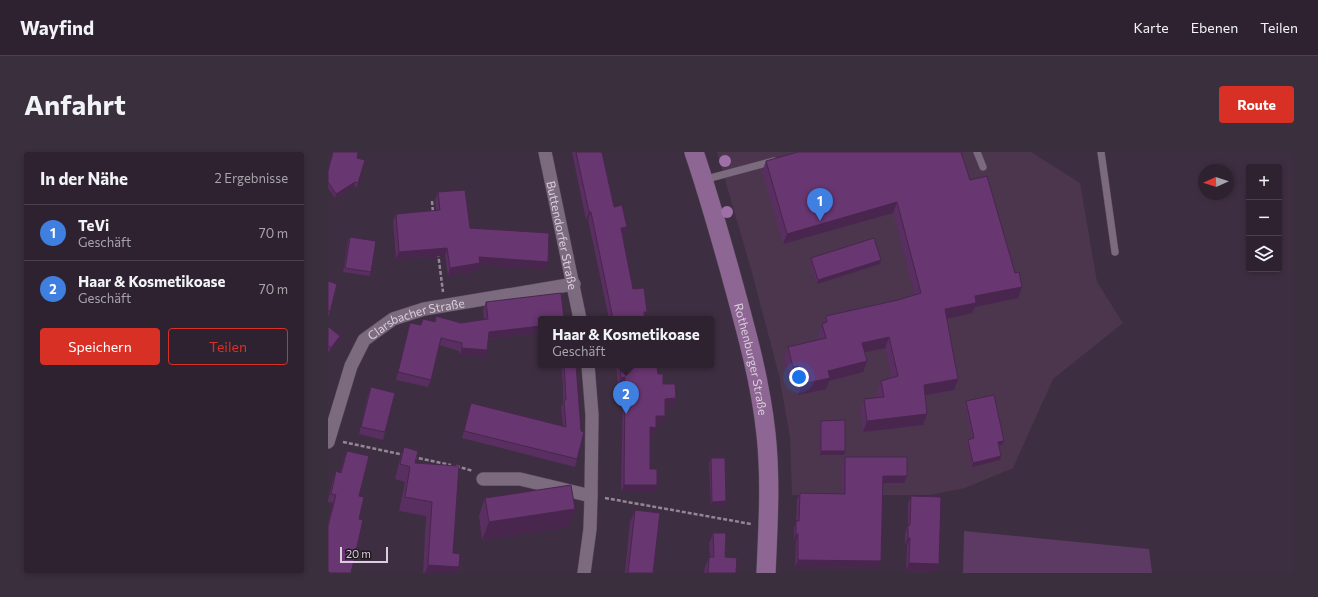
<!DOCTYPE html>
<html lang="de">
<head>
<meta charset="utf-8">
<style>
  :root { --surface:#2e2231; --page:#3a2f3d; --text:#f1f3f6; --muted:#a7a4ab; --line:#493f4d; --accent:#d93025 }
  body { margin:0; font-family:Commissioner,sans-serif; background:var(--page); color:var(--text) }
  .controls { position:absolute; right:12px; top:12px; display:grid; overflow:hidden; border-radius:4px; box-shadow:0 2px 6px #0003 }
  .controls button { width:36px; height:36px; display:grid; place-items:center; padding:0; border:0; border-bottom:1px solid var(--line); background:var(--surface); color:var(--text); font:20px sans-serif }
  .compass { position:absolute; left:870px; top:12px; width:36px; height:36px; border-radius:50%; background:var(--surface); box-shadow:0 2px 6px #0003; rotate:267deg }
  .scale { position:absolute; left:12px; bottom:10px; width:48px; box-sizing:border-box; padding-left:4px; border:2px solid #d9ceda; border-top:0; font-size:11px; line-height:14px; white-space:nowrap; color:#d9ceda; -webkit-text-stroke:3px #211922; paint-order:stroke }
  .you { position:absolute; left:471px; top:225px; width:14px; height:14px; margin:-10px; border:3px solid #fff; border-radius:50%; background:#1a73e8; box-shadow:0 0 0 6px #1a73e833 }
  .badge { display:grid; place-items:center; width:26px; height:26px; border-radius:50%; background:var(--accent); color:#fff; font-size:13px; font-weight:700 }
  .pin { position:absolute; translate:-50% -33px; filter:drop-shadow(0 1px 2px #0008) }
  .pin::after { content:''; position:absolute; top:21px; width:14px; height:12px; background:inherit; clip-path:polygon(0 0,100% 0,50% 100%) }
  .popup { position:absolute; left:210px; top:164px; width:176px; height:52px; box-sizing:border-box; display:grid; place-content:center; border-radius:4px; background:var(--surface); filter:drop-shadow(0 1px 3px #0005); font-size:13px; white-space:nowrap; color:var(--muted) }
  .popup b { font-size:15px; color:var(--text) }
  .popup::after { content:''; position:absolute; left:50%; top:100%; margin-left:-8px; border:8px solid transparent; border-top-color:var(--surface) }
  .list { margin:0; padding:0; list-style:none }
  h2 { display:flex; justify-content:space-between; align-items:center; height:52px; margin:0; padding:0 16px; font-size:17px }
  h2 small { font-size:13px; font-weight:400; color:var(--muted) }
  .list li { display:grid; grid-template-columns:26px 1fr auto; gap:12px; align-items:center; box-sizing:border-box; height:56px; padding:0 16px; border-top:1px solid var(--line) }
  .list b { display:block; font-size:15px; white-space:nowrap }
  .list p { margin:0; font-size:13px; white-space:nowrap; color:var(--muted) }
  .list em { font-size:13px; font-style:normal; color:var(--muted) }
  .actions { display:flex; gap:8px; padding:12px 16px }
  .actions a { flex:1; padding:9px 0; border:1px solid var(--accent); border-radius:4px; text-align:center; font-size:14px; color:var(--accent) }
  .actions .main { background:var(--accent); color:#fff }
  .icon { flex:none; width:22px; height:22px; fill:none; stroke:currentColor; stroke-width:2; stroke-linecap:round; stroke-linejoin:round }
  .map { position:relative; flex:none; width:966px; height:421px; overflow:hidden; border-radius:4px }
  header { display:flex; align-items:center; gap:24px; box-sizing:border-box; height:56px; padding:0 20px; background:var(--surface); border-bottom:1px solid var(--line) }
  header strong { font-size:19px }
  nav { display:flex; gap:22px; margin-inline-start:auto; font-size:14px }
  .intro { display:flex; align-items:center; justify-content:space-between; box-sizing:border-box; height:96px; padding:0 24px }
  h1 { margin:0; font-size:28px }
  .button { padding:10px 18px; border-radius:4px; background:var(--accent); color:#fff; font-size:14px; font-weight:700 }
  main { display:flex; gap:24px; padding:0 24px }
  aside { flex:1; background:var(--surface); border-radius:4px; box-shadow:0 2px 6px #0003 }
  .map>svg:first-child { display:block }
  .built { fill:#4b364e }
  .green { fill:#5d3a63 }
  .lines { fill:none; stroke-linecap:round; stroke-linejoin:round }
  .lane-casing { stroke:#574a59; stroke-width:8 }
  .street-casing { stroke:#574a59; stroke-width:14 }
  .secondary-casing { stroke:#574a59; stroke-width:20 }
  .path { stroke:#938695; stroke-width:2.5; stroke-dasharray:4 2; stroke-linecap:butt }
  .lane { stroke:#7c6a7f; stroke-width:7 }
  .street { stroke:#7c6a7f; stroke-width:13 }
  .secondary { stroke:#8e6694; stroke-width:19 }
  .tree { fill:#9f70a7 }
  .wall { fill:#592e60 }
  .shaded-wall { fill:#49264e }
  .building { fill:#683670; stroke:#49264e }
  .labels { text-anchor:middle; dominant-baseline:central; stroke-width:3.5; stroke-linejoin:round; paint-order:stroke }
  .street-label { font-size:12px; fill:#d9ceda; stroke:#211922 }
</style>
</head>
<body>
<header>
<strong>Wayfind</strong>
<nav><a>Karte</a><a>Ebenen</a><a>Teilen</a></nav>
</header>
<div class="intro"><h1>Anfahrt</h1><a class="button">Route</a></div>
<main>
<aside>
<h2>In der Nähe<small>2 Ergebnisse</small></h2>
<ul class="list">
<li><span class="badge" style="background:#3f7fe0">1</span><div><b>TeVi</b><p>Geschäft</p></div><em>70 m</em></li>
<li><span class="badge" style="background:#3f7fe0">2</span><div><b>Haar &amp; Kosmetikoase</b><p>Geschäft</p></div><em>70 m</em></li>
</ul>
<div class="actions"><a class="main">Speichern</a><a>Teilen</a></div>
</aside>
<div class="map">
<svg width="966" height="421" viewBox="0 0 966 421">
  <rect width="100%" height="100%" fill="#3e2e41"/>
  <!-- built -->
  <path class="built" d="M389,0H703L752,31L769,130L795,171L725,227L685,316L637,336L602,343H464L462,285L451,223L423,117Z"/>
  <!-- green -->
  <path class="green" d="M636,379L821,397L824,421H635Z"/>
  <g class="lines">
    <defs>
      <path id="lane" d="M649,0L655,15
        M773,0L787,100
        M375,28L446,9"/>
      <g id="street">
        <path id="s1" d="M217,0L252,167"/>
        <path id="s2" d="M0,290L23,214L36,188L65,167L96,157L246,132"/>
        <path d="M155,327H192L263,344"/>
        <path d="M256,421L262,377L263,344L264,263L260,213"/>
      </g>
      <g id="secondary">
        <path id="s3" d="M366,0C379,38 390,77 401,116C416,171 432,225 438,282C443,328 440,375 438,421"/>
      </g>
    </defs>
    <!-- lane casing -->
    <use href="#lane" class="lane-casing"/>
    <!-- street casing -->
    <use href="#street" class="street-casing"/>
    <!-- secondary casing -->
    <use href="#secondary" class="secondary-casing"/>
    <!-- path -->
    <path class="path" d="M104,49L105,61
      M110,101L115,140
      M15,290L76,303
      M85,305L123,313
      M128,314L145,319
      M277,346L423,372"/>
    <!-- lane -->
    <use href="#lane" class="lane"/>
    <!-- street -->
    <use href="#street" class="street"/>
    <!-- secondary -->
    <use href="#secondary" class="secondary"/>
  </g>
  <!-- trees -->
  <g class="tree">
    <circle cx="397" cy="9" r="6"/>
    <circle cx="399" cy="60" r="6"/>
  </g>
  <!-- wall -->
  <path class="wall" d="M5,0H30L29,6L30,31L29,35L26,34L7,46L0,36V18Z
    M244,0H274L286,55L299,75L297,82L294,83L305,137L319,160L317,167H281L260,67L258,68L245,5Z
    M438,9L642,28L694,135L690,146L647,155L644,161L618,167L630,227L626,238L597,243L599,262L595,273L535,280L532,258L536,247L550,245L549,239L553,229L564,226L557,196L536,200L539,209L535,220L501,229L498,237L470,243L466,225L461,226L456,206L460,195L491,188L490,183L498,164L570,148L587,143L565,61L455,92L434,20Z
    M110,40L142,76L217,117L151,113L149,119L120,124L117,104L68,107L65,69L68,62L108,59L107,48Z
    M22,85L43,120L41,124L15,120L20,89Z
    M483,106L552,112L489,132L482,110Z
    M0,129L2,160L1,164L0,163Z
    M158,150L213,181L160,187L157,205L132,203L131,199L111,193L103,228L100,235L68,228L80,178L82,171L93,173L95,167L106,170L108,164L133,171L156,168L155,158Z
    M0,176L11,188L1,200L0,199Z
    M233,213H248L249,307L247,315L134,286L141,259L143,251L235,274L233,255L235,251V234Z
    M288,213H321V215L330,222L335,232L348,246L346,253L337,254V264L334,272L328,271L325,283H322V317L327,340H293L295,233H290Z
    M43,235L57,280L55,288L31,282L40,243Z
    M638,249L676,289L674,293L671,294L672,308L644,315L639,292L640,288L644,287L637,253Z
    M493,269L516,303H492L491,273Z
    M76,295L87,311L131,415L129,421H95L98,364L71,359L77,330L67,327L71,310Z
    M19,299L0,421V371L5,351L0,350V348L5,327L8,319L12,321L16,307Z
    M517,305L579,324L576,331H555L553,409L550,416L467,415L468,389H466V376L468,369L469,348L472,341L514,342V312Z
    M383,306L398,349L396,353L383,354L381,311Z
    M583,344L608,420L578,419L579,394L577,393V381L580,373V352Z
    M157,346L247,357L241,375L154,388L151,364Z
    M307,358L325,421H297L302,370Z
    M385,381L397,405L408,421H376L377,415L381,405H382L381,392Z"/>
  <!-- shaded-wall -->
  <path class="shaded-wall" d="M27,30L26,34L7,46L8,42Z
    M569,50L565,61L455,92L459,82Z
    M261,60H263L260,67L258,68Z
    M299,75L297,82L290,84L293,76Z
    M119,96L117,104L68,107L71,100Z
    M151,105L220,110L217,117L151,113L149,119L120,124L122,116Z
    M553,108L552,112L489,132L490,128Z
    M694,135L690,146L647,155L644,161L613,168L617,157L647,144Z
    M316,160H319L317,167Z
    M213,174V181L158,187L161,180Z
    M12,184L11,188L1,200L3,196Z
    M561,185L557,196L530,202L534,191Z
    M134,196L159,198L157,205L132,203Z
    M539,209L535,220L501,229L498,237L470,243L474,232L500,219Z
    M470,214L466,225L461,226L465,215Z
    M297,225L295,233H290L293,226Z
    M630,227L626,238L592,244L596,233Z
    M348,246L346,253L335,254L337,247Z
    M599,262L595,273L535,280L539,269Z
    M328,264H337L334,272L325,271Z
    M322,275L328,276L325,283H320Z
    M676,289L674,293L668,294L670,290Z
    M493,299H517L516,303H492Z
    M673,304L672,308L644,315L645,311Z
    M555,324H579L576,331H553Z
    M296,333H329L327,340H293Z
    M398,349L396,353L383,354L384,350Z
    M247,357L241,375L154,388L161,370Z
    M468,382H470L468,389H466Z
    M580,386H582L579,394L577,393Z
    M470,408L553,409L550,416L467,415Z
    M581,411L611,412L608,420L578,419Z
    M100,413L131,415L129,421H97Z"/>
  <!-- building -->
  <path class="building" d="M5,0H30L29,6L37,8L30,31L27,30L8,42L0,30V19Z
    M248,0H274L286,55L294,53L299,75L293,76L305,137L316,136L319,160H316L317,167H285L263,60H261Z
    M470,0H633L642,28L659,24L687,121L691,120L694,135L647,144L648,151L617,157L630,227L596,233L599,262L539,269L536,247L556,245L553,229L570,224L561,185L534,191L539,209L500,219L502,226L474,232L470,214L465,215L460,195L498,186L494,172L499,170L498,164L570,148L593,141L569,50L459,82L438,9Z
    M137,38L142,76L221,81L220,110L151,105L152,111L122,116L119,96L71,100L68,62L112,58L110,40Z
    M22,85L48,89L43,120L17,116Z
    M546,86L553,108L490,128L483,106Z
    M0,129L9,132L2,160L0,159Z
    M233,141L236,167H213V174L161,180L159,198L134,196V191L113,186L103,228L70,220L82,171L93,173L95,167L107,170L108,164L133,171L160,167L158,150Z
    M1,175L12,184L3,196L0,194V176Z
    M236,213H248L253,279L256,280L249,307L136,279L143,251L238,275L236,248H238L237,227Z
    M292,213H321V215H329L330,222H335V232H347L348,246L337,247V264H328V276L322,275V317H329V333H296L297,225L293,226Z
    M43,235L67,241L57,280L33,275Z
    M666,243L676,289L670,290L673,304L645,311L640,288L646,286L638,249Z
    M517,268V299H493V269Z
    M76,295L90,299L87,311L131,314L125,401L132,402L131,415L100,413L104,350L77,345L82,315L72,312Z
    M19,299L41,304L31,344L36,345L31,367L35,368L23,421H0V374L8,343L3,342L8,319L13,321Z
    M517,305H579V324H555L553,409L470,408V382H468V369H471L472,341L517,342Z
    M383,306H397L398,349L384,350Z
    M243,333L247,357L161,370L157,346Z
    M583,344L613,345L611,412L581,411L582,386H580V373H582Z
    M307,358L332,361L325,421H300Z
    M385,381H398L397,405L409,406L408,421H380L381,405H386Z"/>
  <g class="labels">
    <!-- street labels -->
    <g class="street-label">
      <text stroke="none"><textPath href="#s1" startOffset="85">Buttendorfer Straße</textPath></text>
      <text stroke="none"><textPath href="#s2" startOffset="166">Clarsbacher Straße</textPath></text>
      <text stroke="none"><textPath href="#s3" startOffset="215">Rothenburger Straße</textPath></text>
    </g>
  </g>
</svg>
<div class="controls">
<button>+</button>
<button>−</button>
<button><svg class="icon" aria-label="layers" viewBox="0 0 24 24"><path d="M12 4l9 5-9 5-9-5zM3 14l9 5 9-5"/></svg></button>
</div>
<svg class="compass" viewBox="-18 -18 36 36"><path d="M0-13l5 13h-10z" fill="#e53935"/><path d="M0 13l5-13h-10z" fill="#a7a4ab"/></svg>
<div class="scale">20 m</div>
<div class="you"></div>
<div class="pin badge" style="left:492px;top:69px;background:#3f7fe0">1</div>
<div class="pin badge" style="left:298px;top:262px;background:#3f7fe0">2</div>
<div class="popup"><b>Haar &amp; Kosmetikoase</b>Geschäft</div>
</div>
</main>
</body>
</html>
